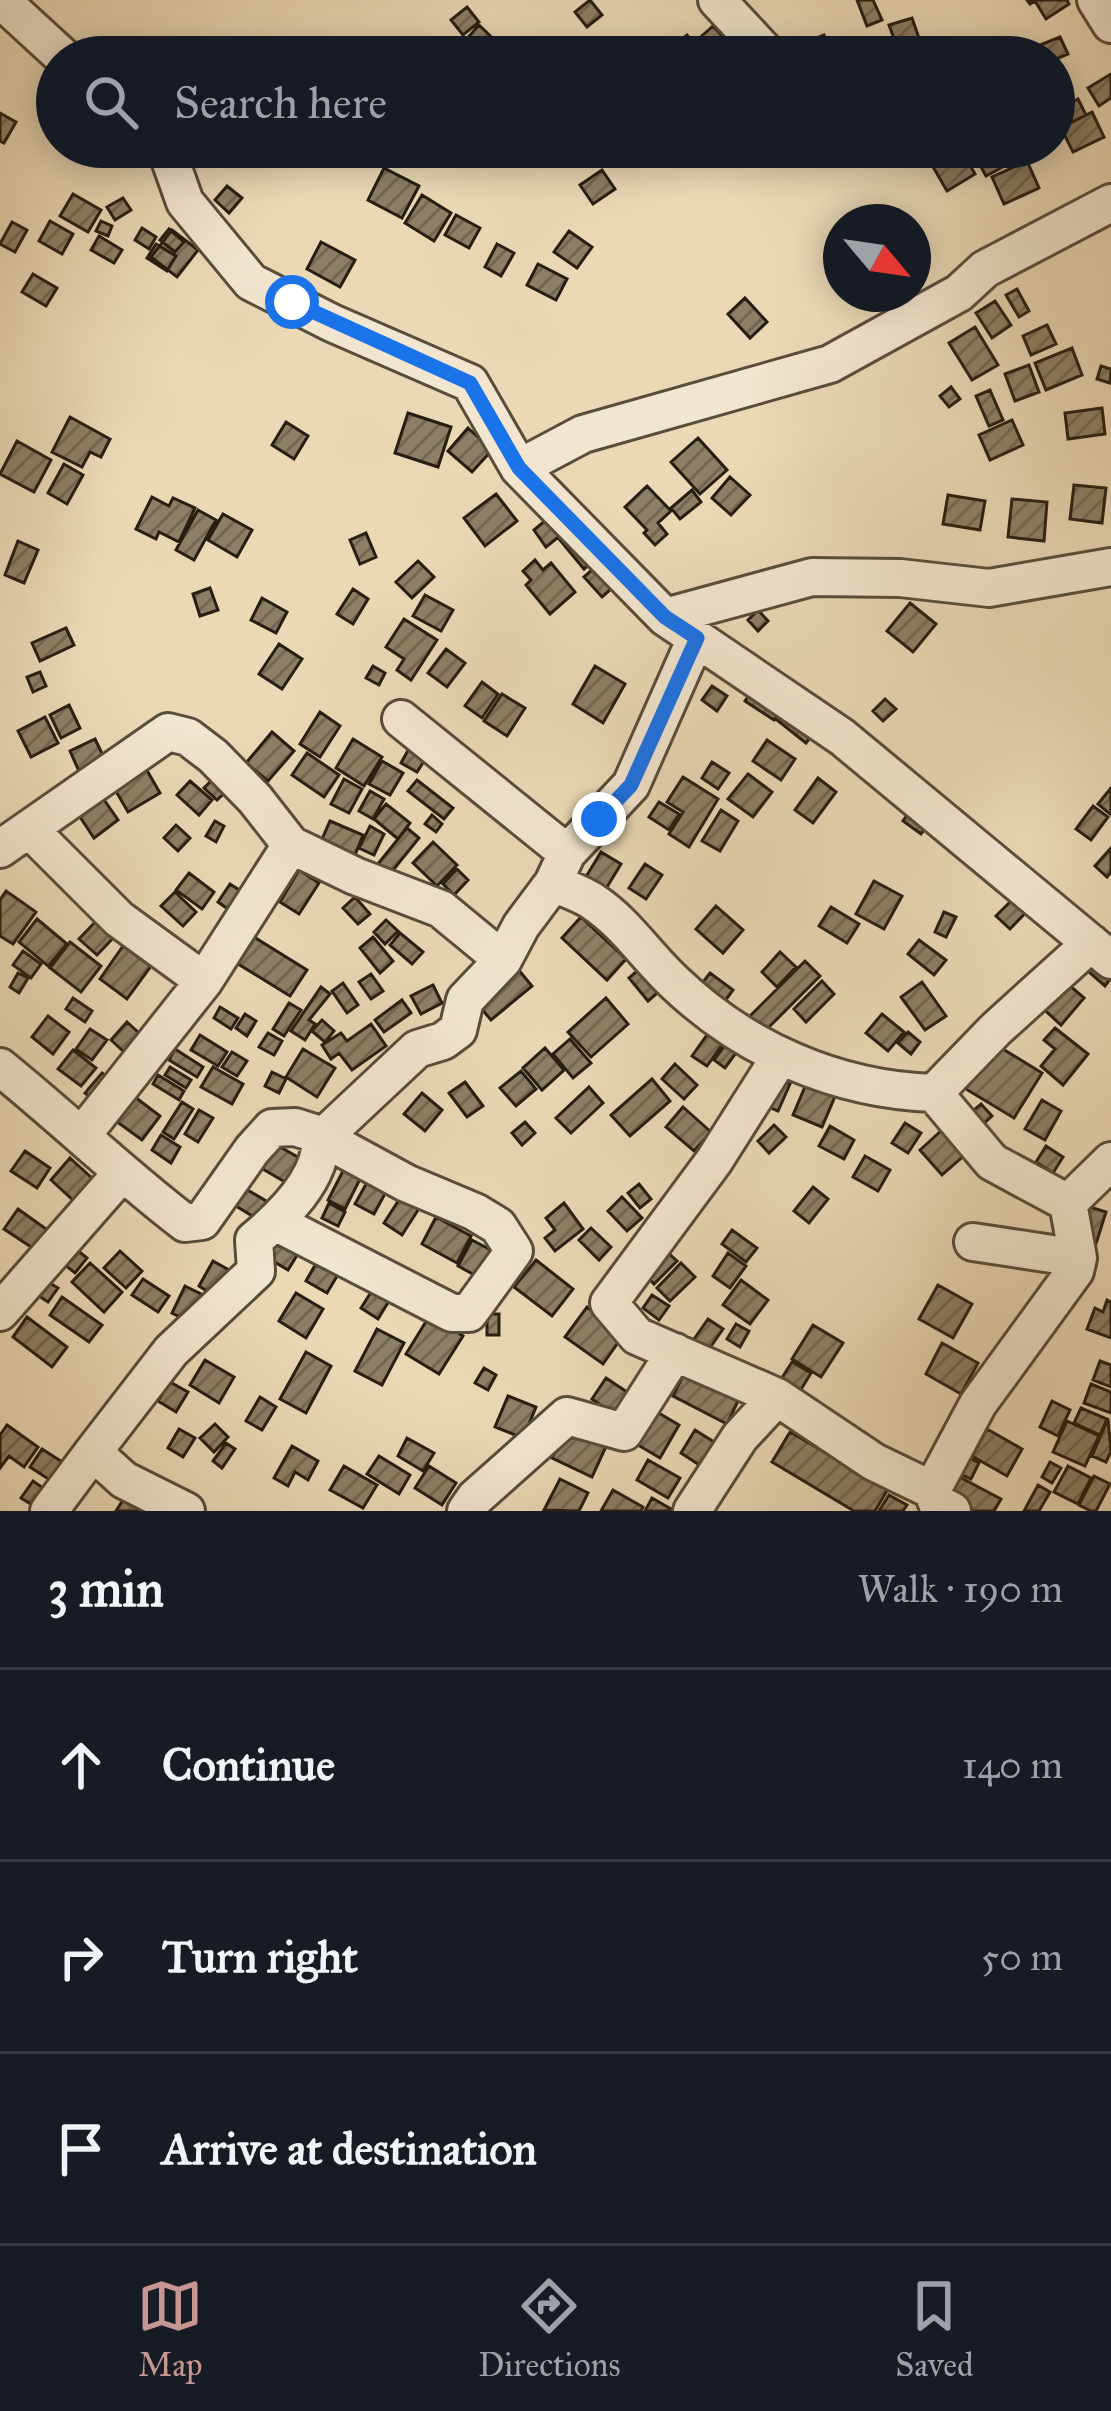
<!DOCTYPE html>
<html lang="en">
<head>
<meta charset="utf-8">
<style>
  :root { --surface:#171b24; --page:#242831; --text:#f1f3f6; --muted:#9ea1a6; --line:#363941; --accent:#c59692 }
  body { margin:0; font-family:"IM FELL Great Primer",serif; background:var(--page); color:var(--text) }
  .compass { position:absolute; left:823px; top:204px; width:108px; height:108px; border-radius:50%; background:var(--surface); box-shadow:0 6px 30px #0003; rotate:119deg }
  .stop { position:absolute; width:36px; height:36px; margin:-27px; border:9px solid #1a73e8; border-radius:50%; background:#fff }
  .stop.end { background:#1a73e8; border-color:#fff; box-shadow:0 3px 12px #0008 }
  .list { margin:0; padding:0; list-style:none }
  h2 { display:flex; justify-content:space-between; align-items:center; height:156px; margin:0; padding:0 48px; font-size:51px }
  h2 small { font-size:39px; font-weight:400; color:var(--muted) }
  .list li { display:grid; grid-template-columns:78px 1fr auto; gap:36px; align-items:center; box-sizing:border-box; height:192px; padding:0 48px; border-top:3px solid var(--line) }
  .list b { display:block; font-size:45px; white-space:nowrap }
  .list em { font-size:39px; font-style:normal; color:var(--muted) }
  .icon { flex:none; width:66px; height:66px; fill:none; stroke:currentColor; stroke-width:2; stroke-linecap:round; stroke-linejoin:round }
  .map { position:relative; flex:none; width:1111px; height:1511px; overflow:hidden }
  .search { position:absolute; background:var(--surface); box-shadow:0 6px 30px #0003; left:36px; right:36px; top:36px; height:132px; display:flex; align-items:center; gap:30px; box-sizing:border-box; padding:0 42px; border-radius:66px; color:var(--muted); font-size:45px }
  .sheet { height:732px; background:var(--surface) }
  nav { display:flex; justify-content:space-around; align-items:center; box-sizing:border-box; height:168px; border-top:3px solid var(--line); background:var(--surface); font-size:33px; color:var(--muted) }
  nav a { display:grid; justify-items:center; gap:6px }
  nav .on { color:var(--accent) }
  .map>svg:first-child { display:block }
  .building { fill:url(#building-hatch); stroke:#271d10; stroke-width:3 }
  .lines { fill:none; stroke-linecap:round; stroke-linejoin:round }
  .minor-casing { stroke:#584c3a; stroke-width:42 }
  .minor { stroke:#f2e6d0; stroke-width:36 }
  .route { stroke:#1a73e8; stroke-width:15 }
</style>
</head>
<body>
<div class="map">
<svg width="1111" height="1511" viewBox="0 0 1111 1511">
  <defs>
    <pattern id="building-hatch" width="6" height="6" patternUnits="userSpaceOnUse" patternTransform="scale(3)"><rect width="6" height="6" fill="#8d7f66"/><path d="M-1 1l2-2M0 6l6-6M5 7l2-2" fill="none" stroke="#736753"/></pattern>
  </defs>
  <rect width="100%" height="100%" fill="#ebd9b6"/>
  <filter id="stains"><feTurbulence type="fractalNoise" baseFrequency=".00167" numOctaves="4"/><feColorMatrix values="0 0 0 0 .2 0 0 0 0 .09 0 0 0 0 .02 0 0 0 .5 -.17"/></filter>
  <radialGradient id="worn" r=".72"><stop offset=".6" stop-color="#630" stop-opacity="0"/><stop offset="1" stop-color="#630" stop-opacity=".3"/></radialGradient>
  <!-- building -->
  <path class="building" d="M590,0L602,15L587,27L575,12Z
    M857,0H873L882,20L867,26Z
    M1027,0H1067L1069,4L1046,19L1035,1L1030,4Z
    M467,7L479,22L463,35L451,20Z
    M912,18L921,44L899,52L889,25Z
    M479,25L506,51L501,57H466L458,49Z
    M713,26L727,41L710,56L696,41Z
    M687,35L704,57H675L669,49Z
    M824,35L830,51L816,57L809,41Z
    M1060,37L1068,54L1054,60V57H1045L1040,45Z
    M948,45L954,57H926Z
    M1111,74V98L1099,106L1088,88Z
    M1078,99L1086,115L1072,122L1064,106Z
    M1092,112L1104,137L1073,152L1061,128Z
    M0,113L16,122L4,143L0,141Z
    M970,147H1006L1014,161L986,176Z
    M960,148L975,174L947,191L932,165Z
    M1027,161L1039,188L1004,204L992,177Z
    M384,168L419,186L402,218L368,200Z
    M602,170L615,189L593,204L580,185Z
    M227,186L242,198L229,213L215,200Z
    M73,194L101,210L88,232L60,216Z
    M422,195L451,213L434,241L405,223Z
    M123,198L131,210L115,220L107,207Z
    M456,215L480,228L469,248L445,235Z
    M50,221L73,234L62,254L39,241Z
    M101,221L112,226L108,236L96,231Z
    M12,222L27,230L15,252L0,244Z
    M142,228L156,237L149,249L135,240Z
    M169,229L184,242L175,252L160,240Z
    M172,230L198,250L177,277L151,257Z
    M569,231L592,247L577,268L554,252Z
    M99,236L122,250L114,263L91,250Z
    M321,242L355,260L340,287L307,269Z
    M156,244L176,256L167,271L147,258Z
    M497,244L514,253L501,276L485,267Z
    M538,264L567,279L556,300L527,285Z
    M33,274L57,288L46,306L22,292Z
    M1017,289L1029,311L1019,317L1006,295Z
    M745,298L767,322L750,338L728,314Z
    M995,301L1011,325L992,338L976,313Z
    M1047,325L1056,344L1031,355L1023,336Z
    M975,327L998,365L972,380L949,343Z
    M1072,348L1082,375L1046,390L1035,363Z
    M1029,365L1039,392L1015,401L1005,374Z
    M1101,366L1111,369L1110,383L1097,379Z
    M951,387L960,399L949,407L940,396Z
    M990,390L1003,420L989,426L976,396Z
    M1102,408L1105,434L1068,439L1065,413Z
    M408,413L451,427L438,467L395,453Z
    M70,417L110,439L101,457L90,452L82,467L52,452Z
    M1012,420L1023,445L990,460L979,435Z
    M286,422L308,436L294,459L272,445Z
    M468,428L492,450L472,472L448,451Z
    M698,438L727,470L700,494L671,462Z
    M17,441L51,460L34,492L0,474Z
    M64,464L83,475L67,504L48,493Z
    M730,477L750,495L731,515L712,498Z
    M1074,485L1106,488L1102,523L1070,519Z
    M647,486L671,511L658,523L667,534L655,545L644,533L647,530L625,507Z
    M692,490L701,502L680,519L671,508Z
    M496,494L517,521L485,546L464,518Z
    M948,495L985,501L980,530L943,524Z
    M152,497L169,506L173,498L195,508L179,542L159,532L156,539L136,529Z
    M1012,499L1047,502L1044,541L1008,537Z
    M559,509L572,526L546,547L534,530Z
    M198,510L216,520L194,560L176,550Z
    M223,514L252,530L237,557L208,540Z
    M579,521L605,551L584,569L559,539Z
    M366,533L376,557L360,564L350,540Z
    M18,541L38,550L24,583L5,575Z
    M608,556L626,576L602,597L584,577Z
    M535,560L543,570L551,563L575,592L550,614L526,585L531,580L523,571Z
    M418,561L434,577L412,598L396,582Z
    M210,588L218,610L200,616L193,594Z
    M353,589L368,599L353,624L337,614Z
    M425,595L453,610L441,631L413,616Z
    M262,598L287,612L276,633L251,620Z
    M910,603L936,624L913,652L887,631Z
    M758,610L768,621L758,631L748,620Z
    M404,619L437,640L411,680L397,670L404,659L386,647Z
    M66,628L74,645L40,661L32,643Z
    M279,644L302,659L282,689L259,674Z
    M446,649L465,663L447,687L428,673Z
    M373,666L385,673L379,685L366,678Z
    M595,666L625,684L603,723L573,704Z
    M40,672L46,686L33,692L27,677Z
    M762,676L790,695L774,720L745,701Z
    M482,682L498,694L482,718L465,706Z
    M712,686L727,696L717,711L702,700Z
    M502,694L525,708L507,736L484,721Z
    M795,696L824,719L806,743L777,720Z
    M885,699L896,709L883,721L873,711Z
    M69,705L80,728L61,738L50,715Z
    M320,712L340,726L320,757L300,744Z
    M45,717L58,743L31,757L18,731Z
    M272,732L294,751L268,781L246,763Z
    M95,739L108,766L82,778L70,751Z
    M353,739L382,757L364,786L336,768Z
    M767,740L795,759L781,780L753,761Z
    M411,745L428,755L417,772L401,763Z
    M307,753L339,775L324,797L292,775Z
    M382,761L403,773L390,795L369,784Z
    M712,762L729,773L718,789L702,778Z
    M145,767L160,793L128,812L113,786Z
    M219,773L232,786L217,800L204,788Z
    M748,774L772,792L753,817L728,799Z
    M683,777L718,799L689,847L669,834L683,812L667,802Z
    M818,778L836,792L813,823L795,810Z
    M344,779L362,789L349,813L331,804Z
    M417,780L453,808L444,819L408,791Z
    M190,781L212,800L199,815L177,795Z
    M1111,788V813L1110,814L1098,804Z
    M98,791L118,820L94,838L74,808Z
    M370,791L384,799L373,819L359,811Z
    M659,802L679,814L669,830L649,817Z
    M916,802L935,815L921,834L903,821Z
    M386,804L410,823L398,839L374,819Z
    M1093,806L1108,817L1091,840L1076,829Z
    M721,810L738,821L720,851L702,841Z
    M432,815L442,824L436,832L425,824Z
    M215,821L224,826L216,842L206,836Z
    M330,821L363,835L351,865L312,848L317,836L322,839Z
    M176,825L190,838L178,851L164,838Z
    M370,826L384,834L374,855L359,848Z
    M407,828L419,838L389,875L377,865Z
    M433,842L457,865L437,886L413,863Z
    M1111,848V872L1107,877L1095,866Z
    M601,852L621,864L604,892L584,880Z
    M645,864L662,875L646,899L629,888Z
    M457,869L468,880L454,895L443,884Z
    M299,870L319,883L299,914L280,902Z
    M189,873L214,892L202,909L176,890Z
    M874,881L902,896L884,929L856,914Z
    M230,884L247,895L235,914L218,902Z
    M6,891L36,912L13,944L0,936V900Z
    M175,892L196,912L183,926L161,906Z
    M1018,894L1031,907L1010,929L996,916Z
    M355,897L370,914L358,924L343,908Z
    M716,906L743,930L723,953L696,929Z
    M831,907L859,924L847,943L819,926Z
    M944,912L956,917L946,937L935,932Z
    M581,917L626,959L607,980L562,938Z
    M37,919L67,944L48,966L19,942Z
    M98,919L116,935L97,955L79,939Z
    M386,920L398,931L385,944L374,932Z
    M400,933L423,952L412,964L390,945Z
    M254,937L307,970L290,996L238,964Z
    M373,937L393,961L380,973L360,948Z
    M919,940L946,960L934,975L908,954Z
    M70,942L101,966L81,992L50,968Z
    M123,946L151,966L127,999L100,979Z
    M23,951L41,964L31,978L13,965Z
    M780,952L796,967L777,987L762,972Z
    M1101,957L1111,966V978L1105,986L1089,972Z
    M805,961L820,976L759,1037L744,1022Z
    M644,965L663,988L648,1001L629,978Z
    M517,968L532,986L491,1020L475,1001Z
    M18,973L28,978L19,993L10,987Z
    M710,973L733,990L719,1009L696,991Z
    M371,974L383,991L371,999L359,982Z
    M1061,978L1084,998L1061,1025L1038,1004Z
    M822,981L834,994L806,1022L794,1009Z
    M922,982L946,1016L925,1030L901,997Z
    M343,983L358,1005L347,1013L332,991Z
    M433,985L442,1003L421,1014L411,996Z
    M321,987L330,994L309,1020L315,1024L305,1040L291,1031Z
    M73,998L92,1011L85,1022L66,1009Z
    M606,998L628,1024L591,1057L568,1032Z
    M402,1000L411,1013L384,1032L375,1020Z
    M289,1003L301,1010L284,1036L273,1029Z
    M220,1007L238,1018L231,1029L214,1018Z
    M245,1014L256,1021L247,1036L236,1028Z
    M882,1014L904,1032L888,1051L866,1033Z
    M48,1016L69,1032L53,1054L32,1037Z
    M322,1020L334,1031L325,1042L312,1031Z
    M127,1022L151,1044L135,1062L111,1040Z
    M371,1024L386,1046L352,1070L339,1053L331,1059L322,1045L341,1033L347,1041Z
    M1055,1028L1088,1054L1063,1085L1041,1066L1055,1049L1044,1040Z
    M90,1029L107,1040L92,1060L76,1049Z
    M709,1032L724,1042L707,1066L692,1056Z
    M908,1032L920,1042L911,1054L898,1043Z
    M268,1033L282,1041L274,1055L259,1047Z
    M200,1035L227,1052L218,1066L191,1050Z
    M570,1039L591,1063L573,1078L553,1054Z
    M727,1042L738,1050L725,1068L714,1060Z
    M993,1043L1042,1073L1014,1118L966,1089Z
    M545,1048L564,1070L542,1090L523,1068Z
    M175,1049L203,1067L197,1077L169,1060Z
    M303,1049L335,1068L317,1097L286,1077Z
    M73,1050L96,1068L81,1086L58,1069Z
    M232,1052L247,1061L237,1076L222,1067Z
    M675,1064L697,1085L684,1099L662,1079Z
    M170,1067L191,1080L186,1088L165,1075Z
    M213,1067L243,1084L232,1104L201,1087Z
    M521,1071L536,1089L516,1106L500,1088Z
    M272,1072L286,1079L279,1093L265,1086Z
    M102,1073L116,1085L98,1104L85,1093Z
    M158,1075L184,1091L179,1100L153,1084Z
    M652,1079L670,1101L630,1136L611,1115Z
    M782,1080L790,1084L778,1111L760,1103Z
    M465,1082L483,1106L467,1117L449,1093Z
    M807,1082L836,1094L822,1127L793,1115Z
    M589,1087L603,1103L571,1133L556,1118Z
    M422,1093L442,1110L425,1131L404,1114Z
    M131,1094L160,1116L142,1140L113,1119Z
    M1042,1100L1061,1111L1045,1140L1025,1129Z
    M182,1102L193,1109L174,1139L163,1132Z
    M981,1104L992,1116L979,1128L967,1116Z
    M683,1107L711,1132L694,1151L666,1127Z
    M199,1110L213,1118L198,1142L185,1134Z
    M525,1122L535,1133L522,1145L512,1133Z
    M905,1123L921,1133L908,1153L892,1143Z
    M774,1125L786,1137L769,1153L758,1141Z
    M830,1126L854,1140L844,1159L819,1146Z
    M943,1129L966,1154L942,1175L920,1150Z
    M161,1135L180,1147L171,1163L152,1150Z
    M275,1144L310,1164L297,1189L261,1168Z
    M1046,1146L1063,1157L1053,1173L1036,1162Z
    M25,1151L50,1168L37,1188L11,1171Z
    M865,1156L890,1170L878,1191L853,1177Z
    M70,1158L93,1179L74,1201L51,1180Z
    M344,1169L361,1177L345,1209L328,1200Z
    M370,1177L388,1188L374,1214L355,1204Z
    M639,1184L651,1199L640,1208L628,1193Z
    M241,1186L273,1205L262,1222L231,1203Z
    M813,1187L828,1199L809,1223L794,1211Z
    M402,1195L420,1207L402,1235L384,1223Z
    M622,1197L642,1218L627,1231L608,1211Z
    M329,1203L345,1212L338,1226L322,1218Z
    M564,1203L583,1229L555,1251L545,1238L555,1230L546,1218Z
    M1090,1207L1106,1212L1094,1250L1079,1245Z
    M18,1209L56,1236L43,1255L4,1229Z
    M436,1217L471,1236L457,1263L422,1244Z
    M591,1228L611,1247L599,1260L579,1240Z
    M732,1230L757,1248L746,1262L722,1244Z
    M267,1233L299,1252L288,1270L256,1251Z
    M472,1240L504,1257L491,1284L458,1266Z
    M67,1242L87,1258L75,1273L55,1257Z
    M665,1250L677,1261L654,1284L643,1272Z
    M120,1251L142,1271L126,1288L104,1268Z
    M322,1253L343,1266L327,1293L306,1281Z
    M728,1253L746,1266L730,1288L713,1276Z
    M536,1260L573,1289L552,1316L514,1287Z
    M213,1261L231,1271L216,1297L199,1286Z
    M90,1263L122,1292L104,1312L72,1282Z
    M681,1263L695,1277L670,1301L657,1288Z
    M143,1279L169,1296L158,1312L132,1295Z
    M741,1280L768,1300L750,1324L723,1305Z
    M46,1281L58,1288L48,1302L36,1294Z
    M938,1285L972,1304L953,1338L919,1319Z
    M185,1286L205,1296L192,1323L172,1313Z
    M375,1286L392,1296L378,1319L361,1308Z
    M296,1293L323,1309L306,1338L279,1321Z
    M652,1295L669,1306L659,1320L643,1308Z
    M62,1297L102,1325L89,1342L50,1315Z
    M1107,1300L1111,1302V1338L1087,1329L1095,1308L1103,1312Z
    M587,1307L624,1334L603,1364L565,1337Z
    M487,1314H499V1335H487Z
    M430,1315L463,1336L439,1374L406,1354Z
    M27,1317L67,1347L52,1367L13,1337Z
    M708,1319L723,1329L707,1352L692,1342Z
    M736,1324L749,1331L740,1347L727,1339Z
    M813,1325L843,1343L821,1377L792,1359Z
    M377,1329L404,1343L382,1385L355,1371Z
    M942,1343L978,1363L961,1394L926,1374Z
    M306,1352L331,1366L306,1413L280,1399Z
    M205,1360L234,1377L219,1403L190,1385Z
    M1100,1361L1111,1365V1387L1093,1380Z
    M792,1362L811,1373L797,1396L778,1384Z
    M484,1368L496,1375L488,1390L475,1383Z
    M685,1372L739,1399L727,1424L673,1396Z
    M606,1378L633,1396L619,1418L592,1399Z
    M170,1382L188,1392L176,1412L158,1401Z
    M1091,1384L1111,1392V1413L1084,1403Z
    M508,1396L536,1407L523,1438L495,1427Z
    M260,1397L276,1407L262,1430L246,1421Z
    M1052,1401L1070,1410L1058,1436L1040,1427Z
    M1081,1408L1107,1419L1100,1435L1074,1423Z
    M652,1409L679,1425L660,1458L633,1442Z
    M1108,1419L1111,1451L1106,1462L1092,1456Z
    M569,1421L609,1440L592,1477L552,1458Z
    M1067,1421L1099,1436L1085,1466L1053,1452Z
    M215,1424L228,1437L214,1452L200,1438Z
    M7,1425L38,1447L24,1467L9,1456L0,1468V1435Z
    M179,1429L195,1438L183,1457L168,1448Z
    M987,1429L1022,1449L1007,1476L972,1456Z
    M695,1430L722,1447L707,1470L681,1453Z
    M790,1432L888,1489L875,1511H854L772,1462Z
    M407,1438L434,1453L423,1471L398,1456Z
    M226,1443L235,1449L222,1468L213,1461Z
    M292,1446L318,1461L308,1480L295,1472L288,1486L274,1478Z
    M42,1449L67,1465L56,1484L30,1467Z
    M963,1455L979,1463L971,1479L954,1471Z
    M379,1456L410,1475L399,1494L367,1474Z
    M648,1460L680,1478L668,1498L637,1480Z
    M1050,1462L1061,1468L1052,1483L1042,1477Z
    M344,1466L377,1485L363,1508L330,1490Z
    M429,1466L456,1483L442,1505L415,1488Z
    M1068,1466L1091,1478L1078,1504L1054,1492Z
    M954,1474L1001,1499L994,1511H969L942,1497Z
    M1094,1476L1110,1484L1096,1511H1091L1079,1505Z
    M560,1479L588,1493L579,1511L544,1510Z
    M33,1481L50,1493L39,1509L21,1498Z
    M1038,1485L1050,1492L1039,1511H1024Z
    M613,1490L643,1507L641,1511H601Z
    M889,1495L907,1505L903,1511H879Z
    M652,1498L673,1510V1511H645Z
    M123,1500L142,1511H116Z"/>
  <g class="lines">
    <defs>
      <path id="minor" d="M1,0L63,57
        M717,0L770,57
        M1096,0L1111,24
        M159,147L169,157L185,202L251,282L332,323L470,383L519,468L665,617L842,737L1111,960
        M519,468L583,434L830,364L959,293L985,269L1111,203
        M665,617L812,577L900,578L989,588L1111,567
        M401,719L567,853
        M29,829L119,919L204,981
        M0,849L168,732L188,737L213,756L255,799L291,845L355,876L441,909L503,960
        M553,883C566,889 583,894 595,903C626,924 647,957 674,982C744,1049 836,1090 934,1093L996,1029L1091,943
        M780,1057L714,1161L609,1303L637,1336L777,1397L874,1462L932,1490L937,1503L952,1511
        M0,1067C63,1118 121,1174 185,1223L202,1221L252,1150L272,1128L295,1127L314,1133L406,1183L475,1212L498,1226L514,1251L469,1313H452L275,1222
        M934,1093L992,1162L1068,1203
        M83,1134L204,981L291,845
        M1068,1203L1111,1161
        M973,1242L1078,1258
        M0,1312L121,1174
        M932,1490L978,1404L1075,1271L1078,1258L1068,1203
        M49,1511L93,1452
        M186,1511L124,1480L93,1452L171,1351L256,1271L254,1240C284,1215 321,1179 321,1139L417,1049L443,1041L458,1030L465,1000L503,960L521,926L553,883L567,853L631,785L696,638
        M466,1511L475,1498L567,1416L624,1432L675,1352
        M692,1511L740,1437L777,1397"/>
    </defs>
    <!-- minor casing -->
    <use href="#minor" class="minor-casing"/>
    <!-- minor -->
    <use href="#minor" class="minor"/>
  </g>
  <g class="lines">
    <!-- route -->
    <path class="route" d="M292,302L470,383L519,468L665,617L697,638L631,785L599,819"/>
  </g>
  <rect width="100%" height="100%" filter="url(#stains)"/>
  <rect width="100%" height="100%" fill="url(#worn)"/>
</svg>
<svg class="compass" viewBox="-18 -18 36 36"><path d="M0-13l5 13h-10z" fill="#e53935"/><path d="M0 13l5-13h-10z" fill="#9ea1a6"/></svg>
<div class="stop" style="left:292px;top:302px"></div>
<div class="stop end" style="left:599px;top:819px"></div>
<div class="search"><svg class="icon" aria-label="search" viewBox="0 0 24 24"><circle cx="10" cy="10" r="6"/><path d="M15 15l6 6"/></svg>Search here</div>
</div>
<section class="sheet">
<h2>3 min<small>Walk · 190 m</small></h2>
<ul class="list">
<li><svg class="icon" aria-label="ahead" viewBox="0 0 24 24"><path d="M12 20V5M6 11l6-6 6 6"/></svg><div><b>Continue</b></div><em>140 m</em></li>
<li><svg class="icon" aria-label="right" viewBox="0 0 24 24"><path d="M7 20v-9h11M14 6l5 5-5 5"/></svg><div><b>Turn right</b></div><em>50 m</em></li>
<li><svg class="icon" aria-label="arrive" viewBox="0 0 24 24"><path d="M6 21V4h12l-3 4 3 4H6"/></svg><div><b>Arrive at destination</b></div></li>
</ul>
</section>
<nav>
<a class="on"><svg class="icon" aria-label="map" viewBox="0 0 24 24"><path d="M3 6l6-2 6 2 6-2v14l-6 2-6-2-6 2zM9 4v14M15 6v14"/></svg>Map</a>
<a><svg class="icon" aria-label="directions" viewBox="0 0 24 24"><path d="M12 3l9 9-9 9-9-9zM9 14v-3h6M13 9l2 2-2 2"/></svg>Directions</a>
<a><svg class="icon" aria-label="saved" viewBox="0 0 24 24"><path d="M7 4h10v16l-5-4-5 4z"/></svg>Saved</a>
</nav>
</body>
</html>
